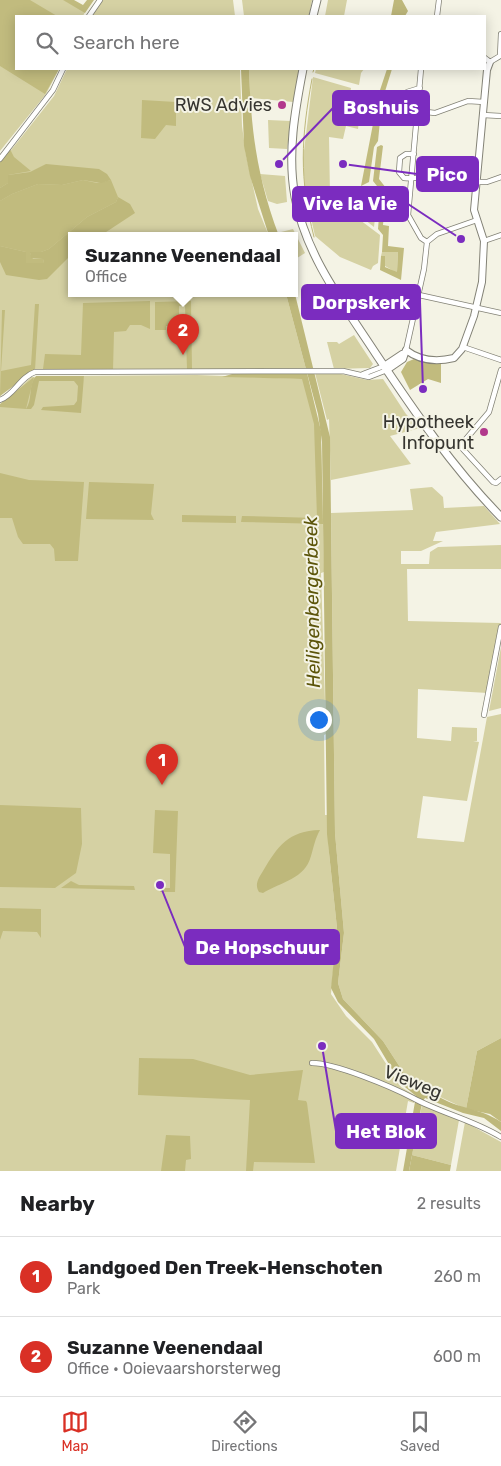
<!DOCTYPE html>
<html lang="en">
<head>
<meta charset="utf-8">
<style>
  :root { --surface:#fff; --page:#f6f6f6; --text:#202124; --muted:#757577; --line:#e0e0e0; --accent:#d93025 }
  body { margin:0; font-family:Rubik,sans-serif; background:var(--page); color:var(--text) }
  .you { position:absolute; left:318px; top:719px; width:18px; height:18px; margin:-12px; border:4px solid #fff; border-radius:50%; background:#1a73e8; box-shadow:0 0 0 8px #1a73e833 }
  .badge { display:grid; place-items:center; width:32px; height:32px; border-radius:50%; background:var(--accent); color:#fff; font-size:16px; font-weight:700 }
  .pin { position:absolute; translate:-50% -41px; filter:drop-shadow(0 1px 2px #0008) }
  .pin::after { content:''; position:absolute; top:26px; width:18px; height:15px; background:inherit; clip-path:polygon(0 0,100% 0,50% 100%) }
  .popup { position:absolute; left:68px; top:232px; width:230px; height:65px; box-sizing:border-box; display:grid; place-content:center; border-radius:0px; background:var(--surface); filter:drop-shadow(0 1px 4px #0005); font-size:16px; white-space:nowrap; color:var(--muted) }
  .popup b { font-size:19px; color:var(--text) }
  .popup::after { content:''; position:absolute; left:50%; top:100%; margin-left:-10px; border:10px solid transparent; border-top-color:var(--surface) }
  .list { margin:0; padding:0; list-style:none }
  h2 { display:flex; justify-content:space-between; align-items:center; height:65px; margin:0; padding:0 20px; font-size:21px }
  h2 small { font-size:16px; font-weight:400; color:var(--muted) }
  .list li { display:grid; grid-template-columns:32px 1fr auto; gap:15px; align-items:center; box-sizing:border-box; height:80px; padding:0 20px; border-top:1px solid var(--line) }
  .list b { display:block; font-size:19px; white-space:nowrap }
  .list p { margin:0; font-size:16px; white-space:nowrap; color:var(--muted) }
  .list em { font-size:16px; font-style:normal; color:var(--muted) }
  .icon { flex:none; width:28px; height:28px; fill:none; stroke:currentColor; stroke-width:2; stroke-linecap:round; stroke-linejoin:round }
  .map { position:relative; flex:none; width:501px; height:1171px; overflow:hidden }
  .search { position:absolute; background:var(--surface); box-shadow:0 2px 12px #0003; left:15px; right:15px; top:15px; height:55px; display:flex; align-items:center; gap:12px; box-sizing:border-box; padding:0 18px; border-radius:0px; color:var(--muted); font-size:19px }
  .sheet { height:225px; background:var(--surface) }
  nav { display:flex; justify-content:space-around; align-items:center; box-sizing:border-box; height:70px; border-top:1px solid var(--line); background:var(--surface); font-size:14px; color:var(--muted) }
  nav a { display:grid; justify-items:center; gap:2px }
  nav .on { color:var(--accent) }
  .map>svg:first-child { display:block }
  .green { fill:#d5d1a3 }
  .forest { fill:#c1bb7e }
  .water { fill:#beb87b }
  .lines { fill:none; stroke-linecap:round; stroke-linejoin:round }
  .stream { stroke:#beb87b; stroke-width:1 }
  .street-casing { stroke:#838276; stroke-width:6 }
  .secondary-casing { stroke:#838276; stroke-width:8 }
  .primary-casing { stroke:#838276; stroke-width:9 }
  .street { stroke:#fff; stroke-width:4.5 }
  .secondary { stroke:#fff; stroke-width:6 }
  .primary { stroke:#fff; stroke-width:7 }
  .poi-dot { fill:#b2388c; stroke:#f4f3e5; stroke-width:2 }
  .labels { text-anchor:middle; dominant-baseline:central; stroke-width:4; stroke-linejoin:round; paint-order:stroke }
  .poi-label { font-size:18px; fill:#363530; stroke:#f4f3e5; text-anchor:end }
  .street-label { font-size:18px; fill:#363530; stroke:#f4f3e5 }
  .water-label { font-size:19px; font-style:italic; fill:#5c550a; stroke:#f4f3e5 }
  .leader { fill:none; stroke:#7b2cbf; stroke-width:2 }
  .callout-dot { fill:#7b2cbf; stroke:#f4f3e5; stroke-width:2 }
  .callout { fill:#7b2cbf; stroke:#7b2cbf; stroke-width:2 }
  .callout-label { font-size:19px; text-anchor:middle; font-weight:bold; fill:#fff }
</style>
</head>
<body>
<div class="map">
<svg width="501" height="1171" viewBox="0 0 501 1171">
  <rect width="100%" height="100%" fill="#f4f3e5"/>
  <!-- green -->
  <path class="green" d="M0,0H64L85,12L83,16H16V69H59L46,94L0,151Z
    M103,0H233L235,16H91Z
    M242,0H312L309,16H244Z
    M328,0H347L344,16H325Z
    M67,69H240L242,126L246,155L258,209L269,236H72V294H286L306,369L44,371L23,375L0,396V164L54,96Z
    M249,69H300L293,102L250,98Z
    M316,69H364L361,73L359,85L315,73Z
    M313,77L351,88L347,115L359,121L358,129L346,126L343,139L329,137L330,195L335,202L356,208V217L380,235L378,263L373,266L371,270L340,257L315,236L305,191L303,159Z
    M268,120L291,121L287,149L269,148Z
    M260,174L285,176L287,202L277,204L268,201Z
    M368,187H373L378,192L374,227L360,216L364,190Z
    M293,229L305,253L294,260V236H279L277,233Z
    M382,252H398L397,273L385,266V256H381Z
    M354,335L373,364L370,368L334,369L327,342H337L339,344Z
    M315,373L341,374L367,380L383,379L406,414L420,428L390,436L411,464L331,480L329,419L327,420Z
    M197,375L303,379L321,443L324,572L321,573L326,734L324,735L325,815H327L329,853L337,928L331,994L346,1016L372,1042L401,1087L416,1096L414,1103L408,1101L396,1171H0V407L31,377L83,380L84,376Z
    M432,487L443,497L444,508L484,506L500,524L436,532L433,541H443L421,551H401V564H429L430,552L438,547L501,545V569H407L408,621L501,623L488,693L418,689L417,738L451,741L452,727L477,728V741H473L479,742L467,801L423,796L417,838L464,842L487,717L501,714V1038L477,1051L466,1109L436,1095L431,1097L407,1078L383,1041L343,999L338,983L344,933L335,833L331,513L413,510L410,489Z
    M501,647V708L489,711Z
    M422,1105L459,1120L451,1165L412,1155Z
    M465,1122L501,1142V1171H456Z"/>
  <!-- forest -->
  <path class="forest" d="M0,0H30L57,16H16V69H59L45,94L0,66Z
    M63,0H74L83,5L87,0H94L85,13Z
    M387,69H392L382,101L378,141L374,147L369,182L361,186L379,93Z
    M142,100L176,102V126L166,125L155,139L141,138Z
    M381,145L383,146L379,179L386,188L383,225L389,226L388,246L404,248L401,280L380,270L381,256H385V267L397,272L398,252H382L383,235L378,229L381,191L373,181L377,147Z
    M9,147L14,157L31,171L8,175V183L0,188V159Z
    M83,180L97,183L111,180L118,197L116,202L87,217L49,249L41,252L30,253L33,259H43L44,263H26V252L0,246V201L12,194L38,184L62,185Z
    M150,301V329L141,325H130L126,331L114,332L113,370L43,369L45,354L81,355L83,303Z
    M191,301L192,369H187L185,306H179V326H166V330H155V302Z
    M35,304H39L35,370L0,396L2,310H5L1,371L31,365Z
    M414,359L441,364V383L428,379L410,390L401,372L407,362Z
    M307,373L321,431L323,524L241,522L242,516L317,518L314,424L302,379L222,377L232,374Z
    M34,377L26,409L0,407V404Z
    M0,473L29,480L84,482L78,561H55L54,549L50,544H23L18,537L12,518H0Z
    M89,482L154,484L151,514L154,520L86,519Z
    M182,515L236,516V523L182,522Z
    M0,805L81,808L82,844L76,873L55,888L0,887Z
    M155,810L178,811L175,892H160V888H170V854L153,853Z
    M71,881L79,885L134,886L135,890L61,888Z
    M0,908L41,909V938L37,932L3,931L0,940Z
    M501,1038V1122L490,1114L466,1109L477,1051Z
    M139,1058L193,1059L250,1075L303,1070L298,1100L306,1101L307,1103L315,1163L254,1162L253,1171H246L250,1100L138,1095Z
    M166,1135L190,1136L191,1159L186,1160L185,1171H161Z
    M412,1155L451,1165L450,1171H409Z"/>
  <!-- water -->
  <path class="water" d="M394,0H402L408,11L405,16H391Z
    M241,69H249C251,131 257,177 279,236H269L250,176L244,146Z
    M46,164L99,169L107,174L111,180L101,183L83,180L62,185L38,184L12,194L0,201V188L8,183V175L30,172Z
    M118,197L130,204L135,213L100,236H72V254L47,279L39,280L6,275L0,262V246L26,252V263H44L43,259L31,258L30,252H41L49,249L87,217L116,202Z
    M294,290L330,437L335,833L344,933L338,983L343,999L383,1041L407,1078L431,1096L436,1095C457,1109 481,1108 501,1122V1131L484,1118L463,1113L425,1098L422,1103L409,1171H403L416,1096L400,1083L374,1039L338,1002L331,988L337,928L327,834L322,442L318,414L286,294H294Z
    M36,376H84L81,413L41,410L43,407L74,405L77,401L78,386L74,381H39L34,405L31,409H26C33,399 28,385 36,376Z
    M320,830C315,839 314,846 311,856C305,879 281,882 263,893L259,892C254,884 259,878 263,871C278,846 288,831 320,830Z"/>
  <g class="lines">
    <!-- stream -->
    <path class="stream" d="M313,72L314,69
      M312,79C301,138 299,178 314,237"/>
    <defs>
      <path id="street" d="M89,16L100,0
        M437,16L439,0
        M500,56L501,34
        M485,58L490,62L500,56
        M421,69L408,215L421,238L427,242
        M418,111L435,113L468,101L484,102
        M483,115L501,116
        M417,117L405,110L407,92L420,88
        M414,154H406L400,158L399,172L404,178C430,181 452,162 478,163
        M0,159L53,90L63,69
        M477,182H487L501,177
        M484,241L501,235
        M427,242L437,234L477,220
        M419,295L501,313
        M463,347L501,360
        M406,350L424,269L427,242
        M501,370L489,412L460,446L493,482L496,483L501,479
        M363,374L384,366
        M0,400C14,395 20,377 35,372L343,371L369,377L387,370
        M484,715L501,627
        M312,1063C335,1063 392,1087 413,1098C441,1113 473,1120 501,1137"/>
      <path id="secondary" d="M406,350C420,361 437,362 454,358L462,349L474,316L482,282L484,241L474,210L487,70L490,62
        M384,366L402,354
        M387,370L403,359L406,350"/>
      <path id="primary" d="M313,16L317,0
        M303,69C295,110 287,154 295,197C306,256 344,305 376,354C414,411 453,468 501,517"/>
    </defs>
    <!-- street casing -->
    <use href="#street" class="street-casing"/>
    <!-- secondary casing -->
    <use href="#secondary" class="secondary-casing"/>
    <!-- primary casing -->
    <use href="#primary" class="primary-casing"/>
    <!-- street -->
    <use href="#street" class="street"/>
    <!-- secondary -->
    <use href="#secondary" class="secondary"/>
    <!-- primary -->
    <use href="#primary" class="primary"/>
  </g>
  <!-- markers -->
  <g class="poi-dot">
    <circle cx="282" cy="105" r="5"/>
    <circle cx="484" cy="432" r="5"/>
  </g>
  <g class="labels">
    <!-- poi labels -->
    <g class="poi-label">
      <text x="272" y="105">RWS Advies</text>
      <text x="474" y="422">Hypotheek<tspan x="474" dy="21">Infopunt</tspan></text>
    </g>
    <!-- street labels -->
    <g class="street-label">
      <text transform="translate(413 1082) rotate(22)">Vieweg</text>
    </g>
    <!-- water labels -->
    <g class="water-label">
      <text transform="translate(312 602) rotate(-91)">Heiligenbergerbeek</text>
    </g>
  </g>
  <!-- callouts -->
  <path class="leader" d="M279 164L333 108M343 164L417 174M461 239L408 204M423 389L420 302M160 885L185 947M322 1046L336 1131"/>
  <g class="callout-dot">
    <circle cx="279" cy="164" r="5"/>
    <circle cx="343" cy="164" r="5"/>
    <circle cx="461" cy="239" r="5"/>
    <circle cx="423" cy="389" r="5"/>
    <circle cx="160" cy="885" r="5"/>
    <circle cx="322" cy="1046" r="5"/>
  </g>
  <g class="callout">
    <rect x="333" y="91" width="96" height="34" rx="5"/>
    <rect x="417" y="157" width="61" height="34" rx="5"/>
    <rect x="293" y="187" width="115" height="34" rx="5"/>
    <rect x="302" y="285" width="118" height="34" rx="5"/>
    <rect x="185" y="930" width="154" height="34" rx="5"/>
    <rect x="336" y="1114" width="100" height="34" rx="5"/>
  </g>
  <g class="callout-label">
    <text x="381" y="114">Boshuis</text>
    <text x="447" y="181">Pico</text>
    <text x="350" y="210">Vive la Vie</text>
    <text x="361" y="309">Dorpskerk</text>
    <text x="262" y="954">De Hopschuur</text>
    <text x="386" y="1138">Het Blok</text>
  </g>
</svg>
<div class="you"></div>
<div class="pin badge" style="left:162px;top:785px">1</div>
<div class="pin badge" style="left:183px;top:355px">2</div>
<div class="popup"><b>Suzanne Veenendaal</b>Office</div>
<div class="search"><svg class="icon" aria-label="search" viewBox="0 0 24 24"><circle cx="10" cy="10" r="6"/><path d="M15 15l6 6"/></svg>Search here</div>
</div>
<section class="sheet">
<h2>Nearby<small>2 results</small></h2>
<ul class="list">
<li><span class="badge">1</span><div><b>Landgoed Den Treek-Henschoten</b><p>Park</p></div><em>260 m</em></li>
<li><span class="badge">2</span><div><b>Suzanne Veenendaal</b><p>Office · Ooievaarshorsterweg</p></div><em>600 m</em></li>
</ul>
</section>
<nav>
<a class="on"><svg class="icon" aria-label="map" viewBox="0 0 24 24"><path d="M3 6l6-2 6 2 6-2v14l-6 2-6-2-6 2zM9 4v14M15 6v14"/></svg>Map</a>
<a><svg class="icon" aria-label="directions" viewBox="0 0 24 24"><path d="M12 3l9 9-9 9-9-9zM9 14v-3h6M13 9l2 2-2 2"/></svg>Directions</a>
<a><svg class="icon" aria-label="saved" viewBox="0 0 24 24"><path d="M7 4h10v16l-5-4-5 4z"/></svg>Saved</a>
</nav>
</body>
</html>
